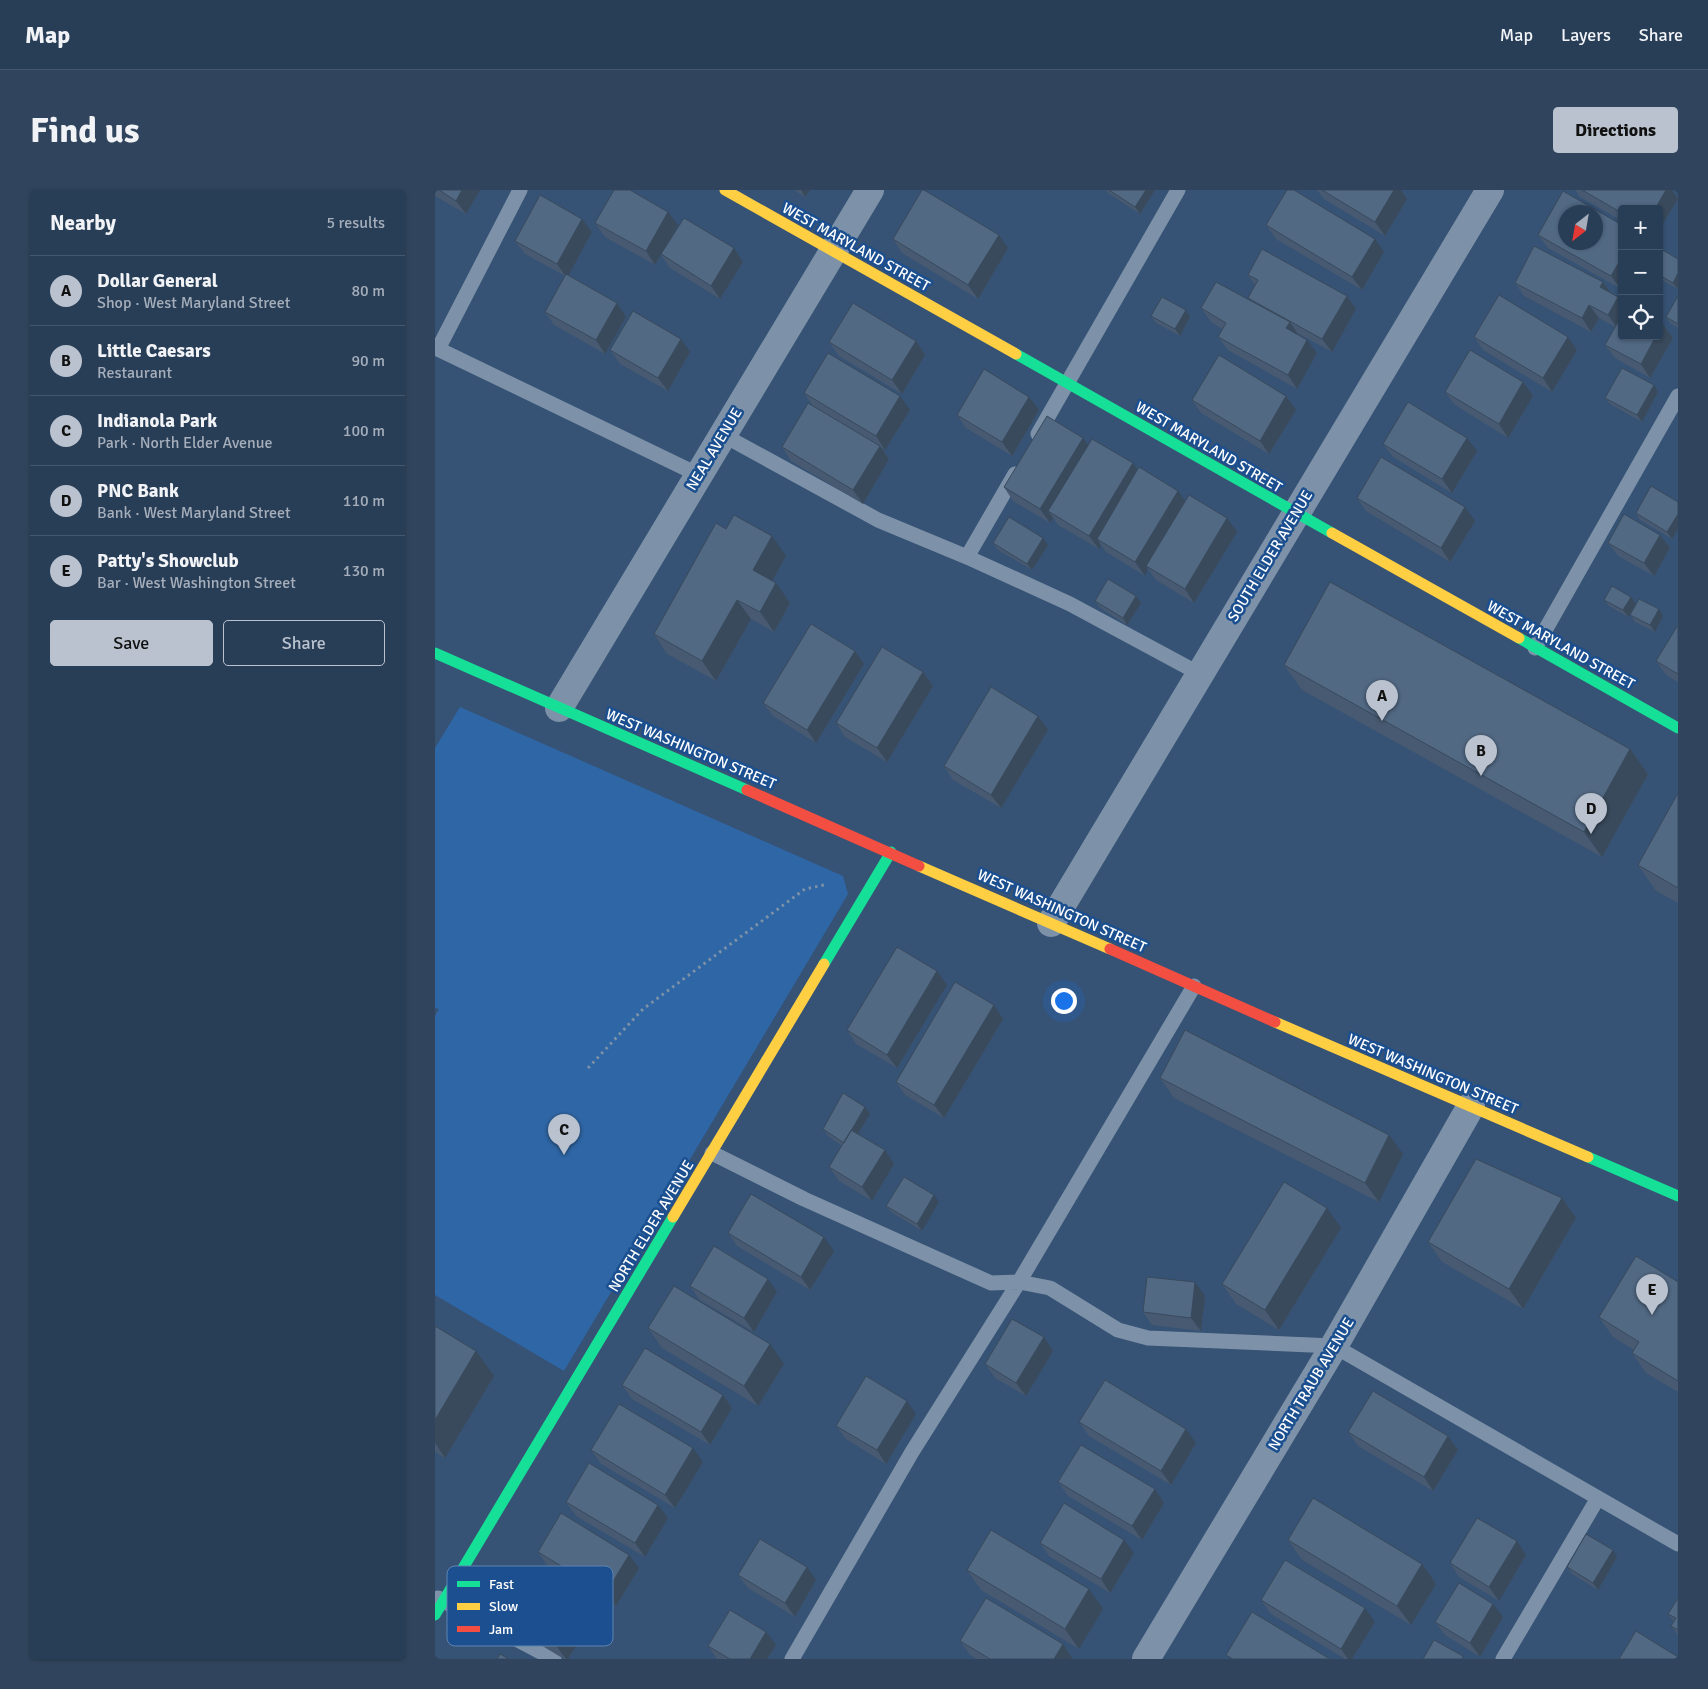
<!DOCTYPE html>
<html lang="en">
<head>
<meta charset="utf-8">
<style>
  :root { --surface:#283e57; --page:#30455d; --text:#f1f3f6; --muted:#a5aeba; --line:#44576d; --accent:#b9c2ce }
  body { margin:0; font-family:Signika,sans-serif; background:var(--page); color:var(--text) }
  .controls { position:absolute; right:15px; top:15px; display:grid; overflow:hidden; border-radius:5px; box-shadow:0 1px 4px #0004 }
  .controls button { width:45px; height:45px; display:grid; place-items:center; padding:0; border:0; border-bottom:1px solid var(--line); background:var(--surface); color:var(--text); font:25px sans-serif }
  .compass { position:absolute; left:1123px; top:15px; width:45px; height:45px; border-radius:50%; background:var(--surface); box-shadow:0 1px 4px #0004; rotate:211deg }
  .you { position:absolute; left:628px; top:810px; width:18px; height:18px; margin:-12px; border:4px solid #fff; border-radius:50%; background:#1a73e8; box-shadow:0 0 0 8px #1a73e833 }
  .badge { display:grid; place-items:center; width:32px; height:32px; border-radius:50%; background:var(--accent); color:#111; font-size:16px; font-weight:700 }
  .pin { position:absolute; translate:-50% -41px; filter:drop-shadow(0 1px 2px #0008) }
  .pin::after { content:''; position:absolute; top:26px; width:18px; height:15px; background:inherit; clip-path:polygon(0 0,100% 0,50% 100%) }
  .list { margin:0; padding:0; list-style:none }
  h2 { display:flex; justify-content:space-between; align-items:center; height:65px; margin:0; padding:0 20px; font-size:21px }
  h2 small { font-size:16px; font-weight:400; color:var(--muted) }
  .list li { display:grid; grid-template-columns:32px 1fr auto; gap:15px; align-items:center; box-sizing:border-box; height:70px; padding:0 20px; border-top:1px solid var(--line) }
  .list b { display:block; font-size:19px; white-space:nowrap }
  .list p { margin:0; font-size:16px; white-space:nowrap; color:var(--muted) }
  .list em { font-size:16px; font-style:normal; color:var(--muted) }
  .actions { display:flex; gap:10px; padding:15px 20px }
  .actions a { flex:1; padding:11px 0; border:1px solid var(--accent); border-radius:5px; text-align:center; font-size:18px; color:var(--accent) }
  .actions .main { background:var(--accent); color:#111 }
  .icon { flex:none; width:28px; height:28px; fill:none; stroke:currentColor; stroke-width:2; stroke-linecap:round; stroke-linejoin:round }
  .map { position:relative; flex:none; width:1243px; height:1469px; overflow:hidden; border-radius:5px }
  header { display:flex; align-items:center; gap:30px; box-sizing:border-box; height:70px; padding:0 25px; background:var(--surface); border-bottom:1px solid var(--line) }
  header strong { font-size:24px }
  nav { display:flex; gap:28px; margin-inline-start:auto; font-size:18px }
  .intro { display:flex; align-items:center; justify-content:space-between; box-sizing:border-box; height:120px; padding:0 30px }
  h1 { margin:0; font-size:35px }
  .button { padding:12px 22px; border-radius:5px; background:var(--accent); color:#111; font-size:18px; font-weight:700 }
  main { display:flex; gap:30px; padding:0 30px }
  aside { flex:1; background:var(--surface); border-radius:5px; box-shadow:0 1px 4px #0004 }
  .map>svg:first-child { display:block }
  .green { fill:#2f66a5 }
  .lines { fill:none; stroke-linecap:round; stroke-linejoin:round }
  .path { stroke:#7d92a8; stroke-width:3; stroke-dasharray:2.5 4; stroke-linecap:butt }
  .lane { stroke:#7d92a8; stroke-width:15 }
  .street { stroke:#7d92a8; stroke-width:28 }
  .fast { stroke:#16e098; stroke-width:11 }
  .slow { stroke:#ffcf43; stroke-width:11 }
  .jam { stroke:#f24e42; stroke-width:11 }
  .wall { fill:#475a72 }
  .shaded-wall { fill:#394a5c }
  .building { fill:#526984; stroke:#394a5c; fill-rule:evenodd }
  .labels { text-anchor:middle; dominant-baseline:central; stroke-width:5; stroke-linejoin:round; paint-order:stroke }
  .street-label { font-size:15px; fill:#fff; stroke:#1b4f8f }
  .key { fill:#1b4f8f; stroke:#5f84b1; stroke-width:1 }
  .key-label { font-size:14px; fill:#fff }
</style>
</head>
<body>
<header>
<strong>Map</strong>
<nav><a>Map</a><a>Layers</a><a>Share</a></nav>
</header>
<div class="intro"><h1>Find us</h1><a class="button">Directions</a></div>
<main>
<aside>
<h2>Nearby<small>5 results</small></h2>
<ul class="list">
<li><span class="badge">A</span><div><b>Dollar General</b><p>Shop · West Maryland Street</p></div><em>80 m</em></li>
<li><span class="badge">B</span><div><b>Little Caesars</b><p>Restaurant</p></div><em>90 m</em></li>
<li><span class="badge">C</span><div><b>Indianola Park</b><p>Park · North Elder Avenue</p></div><em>100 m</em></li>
<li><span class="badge">D</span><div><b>PNC Bank</b><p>Bank · West Maryland Street</p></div><em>110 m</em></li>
<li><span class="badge">E</span><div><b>Patty's Showclub</b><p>Bar · West Washington Street</p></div><em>130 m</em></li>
</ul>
<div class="actions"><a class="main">Save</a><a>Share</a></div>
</aside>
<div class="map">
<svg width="1243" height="1469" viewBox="0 0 1243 1469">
  <rect width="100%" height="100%" fill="#365274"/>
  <!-- green -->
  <path class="green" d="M25,517L408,686L413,704L129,1181L0,1105V826L4,819L0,818V558Z"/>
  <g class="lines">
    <!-- path -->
    <path class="path" d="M153,878L208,819L370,699L389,695"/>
    <!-- lane -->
    <path class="lane" d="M0,158L3,159L85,0
      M3,159L264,285
      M603,244L743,0
      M288,245L443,330L532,367L635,414L765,484
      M532,367L580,284
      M1100,458L1243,206
      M277,963L369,1009L556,1093L584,1092L615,1098L683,1140L713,1148L899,1156L1243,1354
      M3,1408L119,1469
      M357,1469L477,1262L584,1092L759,796
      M1068,1469L1163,1308"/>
    <!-- street -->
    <path class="street" d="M124,518L435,0
      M616,733L1055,0
      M711,1469L899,1156L1036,916"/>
    <!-- fast -->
    <path class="fast" d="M581,164L897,343
      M1084,448L1243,538
      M0,463L312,600
      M389,774L456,662
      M1153,967L1243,1006
      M0,1425L238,1027"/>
    <!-- slow -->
    <path class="slow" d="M290,0L581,164
      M897,343L1084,448
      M484,676L675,759
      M840,832L1153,967
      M238,1027L389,774"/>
    <!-- jam -->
    <path class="jam" d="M312,600L484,676
      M675,759L840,832"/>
  </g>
  <!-- wall -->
  <path class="wall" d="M0,0H45L31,24L0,6Z
    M359,0H375L370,7Z
    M671,0H720L705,24L673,3Z
    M882,0H966L972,9L950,46L889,9Z
    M1140,0H1237L1243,9L1224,40V19H1187V31L1145,7Z
    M147,29L157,42L133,86L182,113L191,127L170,164L119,135L110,122L130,86L90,64L80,51Z
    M160,33L243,35L230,58L308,72L285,109L235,78L226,65L220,75L170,47Z
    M831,35L949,62L927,100L841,49Z
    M1187,35L1186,99L1113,58L1103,45Z
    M458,49L573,58L543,109L467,63Z
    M1224,58L1243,99L1224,89Z
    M813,85L912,106L921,119L897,162L862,143L882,163L862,199L793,160L783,147L787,139L776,132L766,118L816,111L813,108L820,95Z
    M1168,92L1175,103L1183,107L1187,113V146L1228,134L1238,148L1215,188L1180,168L1170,155L1180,137L1164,128L1156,142L1089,106L1080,93Z
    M1243,106V138L1236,134L1231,127Z
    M716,126L755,127L745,146L721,133Z
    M1039,147H1133L1142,160L1117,202L1048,160Z
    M481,151L490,165L467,204L404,166L394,152Z
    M175,160L255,162L233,201L185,174Z
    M1088,192L1098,206L1073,248L1020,215L1010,202Z
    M1223,202L1207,232L1175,214L1170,208Z
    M369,203L475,220L450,260L446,257L454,269L428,314L356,271L347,257L378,216Z
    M851,206L861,220L834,264L766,223L757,210Z
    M604,220L577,266L531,238L522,225Z
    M648,248L653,255L703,281L750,311L802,342L759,413L721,390L713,379L710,386L671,362L666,355L664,359L623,335L618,328L615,333L578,311L569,297Z
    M948,254L1042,261L1017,303L958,267Z
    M922,308L1040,331L1015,372L931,321Z
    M1243,312V339L1237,349L1205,330L1201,323Z
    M291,339L351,366L337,391L355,413L339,442L316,429L281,491L232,464L219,444Z
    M1225,345L1235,358L1219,386L1183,366L1173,353Z
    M558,353L613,355L597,380L563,360Z
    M701,406L706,413L692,435L665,418L660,411Z
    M1196,407L1201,414L1193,427L1174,416L1169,410Z
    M1195,425L1228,426L1220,442L1200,432Z
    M1243,435V492L1231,485L1221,471Z
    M420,461L429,474L381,553L338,526L328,513Z
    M849,475L1195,559L1213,584L1167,667L867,500Z
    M488,482L498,496L452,572L410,547L401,533Z
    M603,526L613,540L566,618L518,590L509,576Z
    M1243,603V713L1221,701L1203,675Z
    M502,781L512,795L462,878L421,854L412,840Z
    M568,829L509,928L470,905L461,892Z
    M725,888L968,964L944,1012L739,908Z
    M430,917L435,924L423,944L459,974L437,1011L404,991L394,977L407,956L393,946L388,939Z
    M1127,1008L1141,1028L1088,1119L1007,1072L993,1052Z
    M504,1012L487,1041L456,1022L451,1016Z
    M906,1038L844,1140L801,1114L787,1094Z
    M293,1043L399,1061L375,1100L302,1056Z
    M1243,1092V1202L1211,1183L1197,1163L1199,1160L1178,1147L1164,1127Z
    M255,1096L342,1102L319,1142L265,1110Z
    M770,1106L766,1141L717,1135L708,1122Z
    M0,1136L59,1186L10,1268L0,1262Z
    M213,1138L349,1174L323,1216L227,1158Z
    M609,1147L618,1161L591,1206L560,1188L550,1174Z
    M187,1195L288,1205L297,1218L275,1255L197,1209Z
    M481,1224L451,1274L411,1249L401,1236Z
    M644,1232L761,1253L736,1295L654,1246Z
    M913,1242L1013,1246L1023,1260L998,1301L923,1256Z
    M156,1260L268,1272L240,1318L166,1274Z
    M623,1292L720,1299L729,1313L707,1350L633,1306Z
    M131,1312L223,1315L233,1328L210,1367L141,1326Z
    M853,1350L987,1374L1001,1394L976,1435L867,1370Z
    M605,1353L699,1363L675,1403L614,1366Z
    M103,1362L204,1378L181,1416L112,1375Z
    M1091,1365L1064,1411L1024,1387L1015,1373Z
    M1182,1367L1163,1400L1137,1384L1132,1377Z
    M532,1380L668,1419L644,1459L546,1400Z
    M303,1385L381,1390L360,1427L313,1398Z
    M1243,1408V1445L1236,1436L1239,1432L1233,1424Z
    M826,1410L940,1432L917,1469H910L836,1424Z
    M70,1426L155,1433L133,1469H129L79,1439Z
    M1068,1427L1045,1467L1010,1445L1000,1432Z
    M525,1451L628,1454L637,1468V1469H542L535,1465Z
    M341,1455L332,1469H282L273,1456Z"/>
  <!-- shaded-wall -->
  <path class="shaded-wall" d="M27,0H45L31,24L21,11Z
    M366,0H375L370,7Z
    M711,0H720L705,24L700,17Z
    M959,0H966L972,9L950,46L940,32Z
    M1231,0H1237L1243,9L1224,40V19H1220Z
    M233,22L243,35L220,75L211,61Z
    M147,29L157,42L132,88L122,74Z
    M564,45L573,58L543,109L533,95Z
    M940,49L949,62L927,100L917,87Z
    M299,58L308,72L285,109L276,96Z
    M1187,67V98L1186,99L1176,86Z
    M1243,83V99L1238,93Z
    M1168,92L1177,105L1165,97Z
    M912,106L921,119L897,162L887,149Z
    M1183,107L1187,113V131L1183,139L1173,125Z
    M182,113L191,127L170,164L161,150Z
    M1154,115L1164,128L1156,142L1147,128Z
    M751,120L755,127L745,146L740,139Z
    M855,132L864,146L851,138Z
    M1228,134L1238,148L1215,188L1206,174L1221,146H1224V141Z
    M1133,147L1142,160L1117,202L1108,188Z
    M246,149L255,162L233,201L223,188Z
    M872,150L882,163L862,199L853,185Z
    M481,151L490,165L467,204L457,190Z
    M1088,192L1098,206L1073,248L1064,234Z
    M1219,195L1223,202L1207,232L1202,225Z
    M465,206L475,220L450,260L441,246Z
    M851,206L861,220L834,264L825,251Z
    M594,207L604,220L577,266L567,252Z
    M648,248L658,261L613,321L618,328L615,333L605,319Z
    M1032,248L1042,261L1017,303L1007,289Z
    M445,256L454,269L428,314L418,300Z
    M698,273L707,287L662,349L666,355L664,359L654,346Z
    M743,301L752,314L711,376L713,379L710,386L700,372Z
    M1030,317L1040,331L1015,372L1006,358Z
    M1243,324V339L1237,349L1232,342Z
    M792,328L802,342L759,413L750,399Z
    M1225,345L1235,358L1219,386L1209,373Z
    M337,346L351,366L332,400L318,380Z
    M608,348L613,355L597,380L592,374Z
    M341,393L355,413L339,442L325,422Z
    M701,406L706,413L692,435L688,428Z
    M1196,407L1201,414L1193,427L1188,420Z
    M302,410L316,429L281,491L267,471Z
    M1224,419L1228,426L1220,442L1215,435Z
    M420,461L429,474L381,553L372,540Z
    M488,482L498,496L452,572L442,558Z
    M603,526L613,540L566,618L556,605Z
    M1195,559L1213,584L1167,667L1149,642Z
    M502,781L512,795L462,878L452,865Z
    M559,815L568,829L509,928L499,915Z
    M430,917L435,924L413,960L409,953Z
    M954,945L968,964L944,1012L930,993Z
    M450,960L459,974L437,1011L427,997Z
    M499,1005L504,1012L487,1041L482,1034Z
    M1127,1008L1141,1028L1088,1119L1074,1099Z
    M892,1018L906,1038L844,1140L830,1120Z
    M389,1047L399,1061L375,1100L366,1087Z
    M333,1089L342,1102L319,1142L309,1128Z
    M760,1092L770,1106L766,1141L756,1128Z
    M609,1147L618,1161L591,1206L581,1193Z
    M335,1154L349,1174L323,1216L309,1196Z
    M41,1161L59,1186L10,1268L0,1253V1230Z
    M288,1205L297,1218L275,1255L266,1242Z
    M472,1211L481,1224L451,1274L442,1260Z
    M751,1239L761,1253L736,1295L726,1281Z
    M1013,1246L1023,1260L998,1301L989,1287Z
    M258,1258L268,1272L240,1318L230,1305Z
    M720,1299L729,1313L707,1350L697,1336Z
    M223,1315L233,1328L210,1367L200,1353Z
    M689,1350L699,1363L675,1403L666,1389Z
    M1082,1351L1091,1365L1064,1411L1054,1397Z
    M1178,1360L1182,1367L1163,1400L1158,1393Z
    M194,1365L204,1378L181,1416L171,1403Z
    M987,1374L1001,1394L976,1435L962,1416Z
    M372,1377L381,1390L360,1427L350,1413Z
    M654,1399L668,1419L644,1459L630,1439Z
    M1058,1414L1068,1427L1045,1467L1035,1453Z
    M930,1418L940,1432L917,1469H913L906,1459Z
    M145,1419L155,1433L133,1469H131L122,1457Z
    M331,1442L341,1455L332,1469H315Z
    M628,1454L637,1468V1469H619Z"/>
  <!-- building -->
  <path class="building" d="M4,0H27L21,11Z
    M179,0H195L233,22L211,61L160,33Z
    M487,0H489L564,45L533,95L458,49Z
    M674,0H711L700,17Z
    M852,0H859L940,49L917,87L831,35Z
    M887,0H959L940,32Z
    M1147,0H1231L1220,19H1187V23Z
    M1128,1L1187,35V67L1176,86L1103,45ZM1130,22H1160V52H1130Z
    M105,5L147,29L122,74L80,51Z
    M249,28L299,58L276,96L226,64Z
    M1099,56L1168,92L1165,97L1183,107L1173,125L1154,115L1147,128L1080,93Z
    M1224,58L1243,69V83L1238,93L1224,85Z
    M827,59L912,106L887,149L813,108L823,90L813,85Z
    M131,84L182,113L161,150L110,122Z
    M781,92L855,132L851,138L872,150L853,185L783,147L791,133L766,118Z
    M1064,105L1133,147L1108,188L1039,147Z
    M1243,106V134L1231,127Z
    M727,107L751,120L740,139L716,126Z
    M418,113L481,151L457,190L394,152Z
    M198,121L246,149L223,188L175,160Z
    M1187,125V146H1221L1206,174L1170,155Z
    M1224,132L1228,134L1224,141Z
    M1035,160L1088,192L1064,234L1010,202Z
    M393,163L465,206L441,246L369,203Z
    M784,165L851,206L825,251L757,210Z
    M1187,178L1219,195L1202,225L1170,208Z
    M549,179L594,207L567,252L522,225Z
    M973,212L1032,248L1007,289L948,254Z
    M373,213L445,256L418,300L347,257Z
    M612,226L648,248L605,319L569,297Z
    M657,249L698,273L654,346L613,321Z
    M946,267L1030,317L1006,358L922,308Z
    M704,277L743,301L700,372L662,349Z
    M1216,296L1243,312V324L1232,342L1201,323Z
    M754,305L792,328L750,399L711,376Z
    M1189,324L1225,345L1209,373L1173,353Z
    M299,325L337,346L318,380L341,393L325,422L302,410L267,471L219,444L281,333L291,339Z
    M574,327L608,348L592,374L558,353Z
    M673,389L701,406L688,428L660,411Z
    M895,392L1195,559L1149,642L849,475Z
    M1177,396L1196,407L1188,420L1169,410Z
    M1204,409L1224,419L1215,435L1195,425Z
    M376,434L420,461L372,540L328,513Z
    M1243,435V484L1221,471Z
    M447,457L488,482L442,558L401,533Z
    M556,497L603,526L556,605L509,576Z
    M1243,603V698L1203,675Z
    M462,757L502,781L452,865L412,840Z
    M520,792L559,815L499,915L461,892Z
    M750,840L954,945L930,993L725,888Z
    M408,903L430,917L409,953L388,939Z
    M416,940L450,960L427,997L394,977Z
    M1041,969L1127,1008L1074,1099L993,1052Z
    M469,987L499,1005L482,1034L451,1016Z
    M849,992L892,1018L830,1120L787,1094Z
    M316,1004L389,1047L366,1087L293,1043Z
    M279,1056L333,1089L309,1128L255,1096Z
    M1201,1066L1243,1092V1191L1197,1163L1204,1152L1164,1127Z
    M712,1087L760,1092L756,1128L708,1122Z
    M239,1096L335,1154L309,1196L213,1138Z
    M577,1129L609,1147L581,1193L550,1174Z
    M0,1136L41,1161L0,1230Z
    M210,1158L288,1205L266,1242L187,1195Z
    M431,1186L472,1211L442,1260L401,1236Z
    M670,1190L751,1239L726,1281L644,1232Z
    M938,1201L1013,1246L989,1287L913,1242Z
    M184,1214L258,1258L230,1305L156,1260Z
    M646,1255L720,1299L697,1336L623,1292Z
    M154,1273L223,1315L200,1353L131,1312Z
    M878,1308L987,1374L962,1416L853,1350Z
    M629,1313L689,1350L666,1389L605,1353Z
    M126,1323L194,1365L171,1403L103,1362Z
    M1042,1328L1082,1351L1054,1397L1015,1373Z
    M556,1340L654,1399L630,1439L532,1380Z
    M1151,1344L1178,1360L1158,1393L1132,1377Z
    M325,1349L372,1377L350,1413L303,1385Z
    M850,1370L930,1418L906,1459L826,1410Z
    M93,1387L145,1419L122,1457L70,1426Z
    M1024,1393L1058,1414L1035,1453L1000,1432Z
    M551,1408L628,1454L619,1469H555L525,1451Z
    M1243,1408V1440L1236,1436L1241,1428L1233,1424Z
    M295,1420L331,1442L315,1469H295L273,1456Z
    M817,1422L895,1469H798L791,1465Z
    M1201,1441L1243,1467V1469H1184Z
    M999,1450L1028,1466L1027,1469H988Z
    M65,1464L74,1469H62Z"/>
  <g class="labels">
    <!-- street labels -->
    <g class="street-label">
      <text transform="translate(421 57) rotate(29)">WEST MARYLAND STREET</text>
      <text transform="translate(774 257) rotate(30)">WEST MARYLAND STREET</text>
      <text transform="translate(279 259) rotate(-59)">NEAL AVENUE</text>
      <text transform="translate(835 366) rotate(-59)">SOUTH ELDER AVENUE</text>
      <text transform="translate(1126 455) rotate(29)">WEST MARYLAND STREET</text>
      <text transform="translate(256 559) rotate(23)">WEST WASHINGTON STREET</text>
      <text transform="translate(627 721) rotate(24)">WEST WASHINGTON STREET</text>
      <text transform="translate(998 884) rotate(23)">WEST WASHINGTON STREET</text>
      <text transform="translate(216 1036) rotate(-59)">NORTH ELDER AVENUE</text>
      <text transform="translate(876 1194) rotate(-59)">NORTH TRAUB AVENUE</text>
    </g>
  </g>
  <!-- legend -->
  <rect x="12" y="1376" width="166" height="80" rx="8" class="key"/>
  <rect x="22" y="1391" width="23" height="6" fill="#16e098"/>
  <rect x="22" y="1413" width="23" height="7" fill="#ffcf43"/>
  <rect x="22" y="1436" width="23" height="6" fill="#f24e42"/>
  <g class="key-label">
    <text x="54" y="1399">Fast</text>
    <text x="54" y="1421">Slow</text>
    <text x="54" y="1444">Jam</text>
  </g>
</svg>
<div class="controls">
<button>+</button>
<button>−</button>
<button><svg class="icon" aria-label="locate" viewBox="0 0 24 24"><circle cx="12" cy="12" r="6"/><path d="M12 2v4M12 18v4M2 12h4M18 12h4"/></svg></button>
</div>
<svg class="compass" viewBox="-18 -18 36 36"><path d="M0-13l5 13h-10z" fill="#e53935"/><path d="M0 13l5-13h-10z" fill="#a5aeba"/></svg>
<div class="you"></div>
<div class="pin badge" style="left:947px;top:531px">A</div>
<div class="pin badge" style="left:1046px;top:586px">B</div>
<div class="pin badge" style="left:129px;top:965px">C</div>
<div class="pin badge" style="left:1156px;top:644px">D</div>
<div class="pin badge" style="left:1217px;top:1125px">E</div>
</div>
</main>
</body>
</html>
